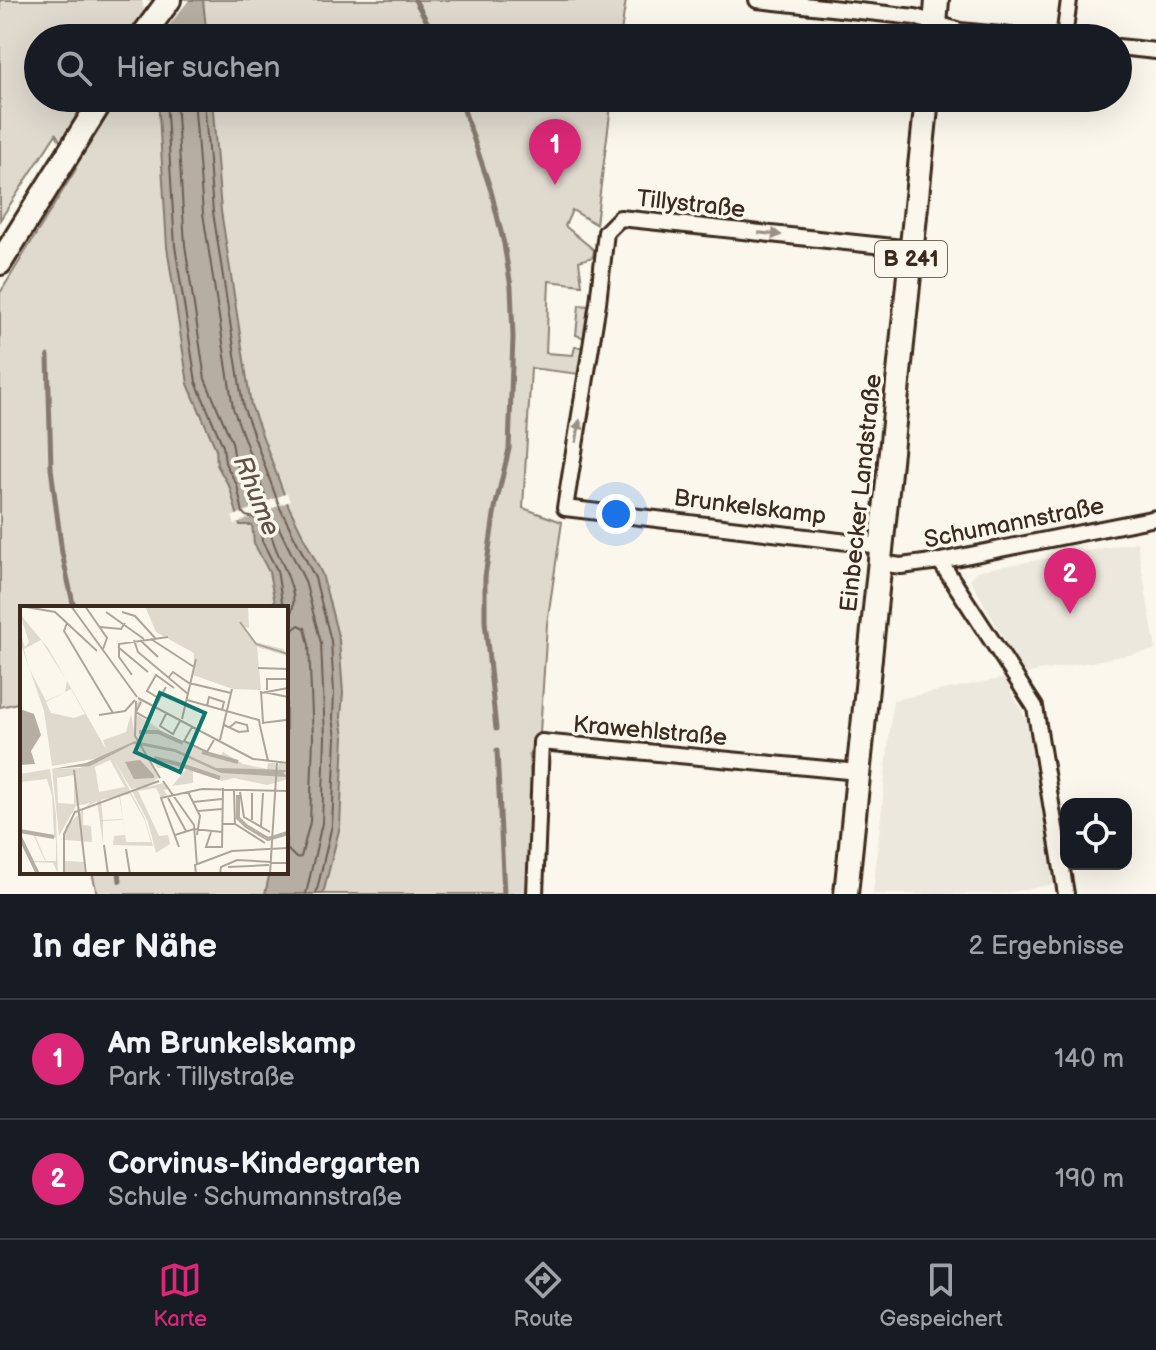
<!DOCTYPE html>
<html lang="de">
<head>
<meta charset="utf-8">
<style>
  :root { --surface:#171b24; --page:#242831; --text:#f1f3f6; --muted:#9ea1a6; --line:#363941; --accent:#db2777 }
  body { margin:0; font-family:"Balsamiq Sans",sans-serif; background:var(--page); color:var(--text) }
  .controls { position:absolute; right:24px; bottom:24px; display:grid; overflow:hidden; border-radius:16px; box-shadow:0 8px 32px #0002 }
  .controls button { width:72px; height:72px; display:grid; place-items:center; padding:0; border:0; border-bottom:2px solid var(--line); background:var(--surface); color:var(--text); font:40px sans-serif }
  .you { position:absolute; left:616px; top:514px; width:28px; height:28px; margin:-20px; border:6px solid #fff; border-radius:50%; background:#1a73e8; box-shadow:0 0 0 12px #1a73e833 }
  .badge { display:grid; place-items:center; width:52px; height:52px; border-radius:50%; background:var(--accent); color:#fff; font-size:26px; font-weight:700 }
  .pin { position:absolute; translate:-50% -66px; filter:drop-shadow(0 2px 4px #0008) }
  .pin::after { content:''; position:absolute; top:42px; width:28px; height:24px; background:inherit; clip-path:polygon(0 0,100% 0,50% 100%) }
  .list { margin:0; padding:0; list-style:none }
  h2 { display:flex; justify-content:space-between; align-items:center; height:104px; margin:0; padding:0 32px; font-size:34px }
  h2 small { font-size:26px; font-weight:400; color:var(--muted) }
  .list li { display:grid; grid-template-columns:52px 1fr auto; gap:24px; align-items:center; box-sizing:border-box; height:120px; padding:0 32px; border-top:2px solid var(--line) }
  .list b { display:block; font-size:30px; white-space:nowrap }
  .list p { margin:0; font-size:26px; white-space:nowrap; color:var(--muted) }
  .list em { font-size:26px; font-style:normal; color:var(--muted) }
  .icon { flex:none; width:44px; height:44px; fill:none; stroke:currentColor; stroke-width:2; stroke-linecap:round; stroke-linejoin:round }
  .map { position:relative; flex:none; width:1156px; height:894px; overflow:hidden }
  .search { position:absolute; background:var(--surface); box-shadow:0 8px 32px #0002; left:24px; right:24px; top:24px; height:88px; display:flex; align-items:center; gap:20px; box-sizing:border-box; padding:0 28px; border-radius:44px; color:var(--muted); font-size:30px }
  .sheet { height:344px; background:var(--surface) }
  nav { display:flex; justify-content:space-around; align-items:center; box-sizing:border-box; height:112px; border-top:2px solid var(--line); background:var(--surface); font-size:22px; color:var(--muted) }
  nav a { display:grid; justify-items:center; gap:4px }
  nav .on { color:var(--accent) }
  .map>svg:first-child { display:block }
  .built { fill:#ede8dd }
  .green { fill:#dfd9ce; stroke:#8d8276; stroke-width:2 }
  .water { fill:#b6aea2; stroke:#85796d; stroke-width:2 }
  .pier { fill:#fbf7ec }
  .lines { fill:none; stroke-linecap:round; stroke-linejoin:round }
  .shore { stroke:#6c5f53; stroke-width:2 }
  .stream { stroke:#85796d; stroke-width:5 }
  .street-casing { stroke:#3b2a1e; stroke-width:20 }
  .primary-casing { stroke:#3b2a1e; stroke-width:28 }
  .street { stroke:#fbf7ec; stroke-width:14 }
  .primary { stroke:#fbf7ec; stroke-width:22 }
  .oneway { fill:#9b9085 }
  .labels { text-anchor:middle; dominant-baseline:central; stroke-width:7; stroke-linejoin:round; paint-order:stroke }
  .shield { fill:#fbf7ec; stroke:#75685c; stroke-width:2 }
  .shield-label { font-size:22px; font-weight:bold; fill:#3b2a1e }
  .street-label { font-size:24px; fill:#3b2a1e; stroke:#fbf7ec }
  .water-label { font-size:26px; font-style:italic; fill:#605246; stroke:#fbf7ec }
  .inset-river { fill:none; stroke:#b6aea2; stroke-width:4 }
  .inset-road { fill:none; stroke:#aea59a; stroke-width:2 }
  .view { fill:#0f766e; fill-opacity:0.15; stroke:#0f766e; stroke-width:4 }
  .inset-edge { fill:none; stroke:#3b2a1e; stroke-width:4 }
</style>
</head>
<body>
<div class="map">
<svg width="1156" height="894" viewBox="0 0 1156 894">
  <rect width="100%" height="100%" fill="#fbf7ec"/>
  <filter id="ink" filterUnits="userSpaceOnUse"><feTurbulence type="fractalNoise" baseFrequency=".0125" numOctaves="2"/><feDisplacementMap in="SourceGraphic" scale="16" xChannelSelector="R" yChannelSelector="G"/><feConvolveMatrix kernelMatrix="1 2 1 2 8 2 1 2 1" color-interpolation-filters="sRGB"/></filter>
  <g filter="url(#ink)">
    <!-- built -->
    <path class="built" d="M1137,542L1156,650L1024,674L970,579L976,571Z
      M1004,678L1033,732L1055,884L1001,894H873L893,700Z"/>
    <!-- green -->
    <path class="green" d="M0,0H626L620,38H38V98H612L596,224L572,210L565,226L594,250L593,257L579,261L582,285L549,281L546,353L573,355L575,347H583L579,374L531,368L523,508L562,522L547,624L540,733L529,754L533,803L528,894H97L92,872H286V608H22V702L0,707V293L76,169L56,134L0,220Z
      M579,305L588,306L585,338L576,335Z"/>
    <!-- water -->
    <path class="water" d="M146,0H203L207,38H154Z
      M158,98H212L221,211L251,405L288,505L322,574L339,640L343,693L341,717L344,736L340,826L323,894H265L270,872H286V608H276L269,572L254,543L252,525H240L230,488L217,465L216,449L188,384L167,247Z"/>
    <!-- pier -->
    <path class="pier" d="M142,0H189L159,38H150Z
      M287,493L290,501L235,524L232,517Z"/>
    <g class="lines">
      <!-- shore -->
      <path class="shore" d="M166,98L175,246L196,382L223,446L225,463L237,485L243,513L246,516L255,518L260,524L262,541L277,570L283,608
        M176,98L185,245L205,379L232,442L235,460L246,482L252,505L266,513L269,507L233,408L203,213L194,98
        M204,98L213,212L243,406L280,508L315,578L331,641L334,693L333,718L336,737L332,825L316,894
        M286,621C309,596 272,555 270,528L274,525L278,526L305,581L321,643L325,737L322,823L306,894
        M286,635L299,625L305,628L309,645L313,738L310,822L301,857L296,858L286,848"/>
      <!-- stream -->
      <path class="stream" d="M415,0L436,38
        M460,98L491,191L504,244L511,287L513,337L509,449L495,508L485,577V621L496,729
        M48,356L51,468L62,553L74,608
        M497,751L504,894
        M119,872L120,881"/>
      <defs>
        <path id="street" d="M757,0L915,17L960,31L1033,38
          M1064,38L1069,0
          M1118,47L1156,51
          M881,546L565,508L598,303L606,232L620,218L912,249
          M940,561L1035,707L1066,894
          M880,563L901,566L940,561L1156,518
          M535,894L541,742L858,772"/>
        <path id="primary" d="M141,38L169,0
          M934,38L937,0
          M0,263L103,98
          M846,894L927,98"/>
      </defs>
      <!-- street casing -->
      <use href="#street" class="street-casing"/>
      <!-- primary casing -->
      <use href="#primary" class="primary-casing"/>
      <!-- street -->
      <use href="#street" class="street"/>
      <!-- primary -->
      <use href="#primary" class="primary"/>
    </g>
    <!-- one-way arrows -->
    <defs><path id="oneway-solid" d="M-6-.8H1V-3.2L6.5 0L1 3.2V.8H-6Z" transform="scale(2)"/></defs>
    <g class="oneway">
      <use href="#oneway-solid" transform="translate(770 234) rotate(6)"/>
      <use href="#oneway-solid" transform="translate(578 431) rotate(-81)"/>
    </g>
  </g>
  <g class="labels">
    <!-- shield labels -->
    <rect class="shield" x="875" y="241" width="72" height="36" rx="6"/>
    <g class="shield-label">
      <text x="911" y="259">B 241</text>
    </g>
    <!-- street labels -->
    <g class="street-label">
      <text transform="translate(691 204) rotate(6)">Tillystraße</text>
      <text transform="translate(861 493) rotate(-84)">Einbecker Landstraße</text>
      <text transform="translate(750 507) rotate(7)">Brunkelskamp</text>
      <text transform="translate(1014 523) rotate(-11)">Schumannstraße</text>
      <text transform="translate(650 731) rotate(5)">Krawehlstraße</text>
    </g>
    <!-- water labels -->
    <g class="water-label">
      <text transform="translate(256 496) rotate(68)">Rhume</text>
    </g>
  </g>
  <!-- overview -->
  <g transform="translate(20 606)">
    <rect width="268" height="268" fill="#fbf7ec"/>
    <path d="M125,0H228L229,22L224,21L236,36L263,43L268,50L237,41L241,84L213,83L173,69L174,47L136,26ZM0,8L28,42L86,143L83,134L106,126L111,108L115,130L114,115L116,99L119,94L123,93L135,100L123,94L115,107L145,127L199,152L203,146L223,158L247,163L248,157H255L257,164L259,157L268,158V173L247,179L214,172L202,175L173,165V177L152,180L167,162H138L123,146L139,171L127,181L143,177L149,183L144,184L148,191L141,192L136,182L118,185L139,230L148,229L150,238L136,247L128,216L112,185L124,181L111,183L93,152L125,213L133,240L93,239L94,230L105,229L103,214L83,215V237L77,195L63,203V219L71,220L72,236L45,234V255L64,256L65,268H44V235L46,220L70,197L56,200L39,230L32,163L60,162L85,151L32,160L24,105L10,64L26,95L45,86L47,75L21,34L4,43L9,63L0,35V26L5,41L9,36ZM51,83L65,108L54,112L31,107L26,96ZM90,154L105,181L79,186L75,161ZM54,169V198L38,197L37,172ZM110,188L125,215L131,236H106L100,190ZM99,190L103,213L83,214L81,194ZM30,163L36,209L38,268L33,257L13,256L16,268L0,230L12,255H25L13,228L0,224L34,229L32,190L27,173L0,176V168ZM15,229L36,232V255H26Z" fill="#dfd9ce" fill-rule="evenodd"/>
    <path d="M0,103L14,108L21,129L11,145L15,158L0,159ZM115,135L155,143L196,162L268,164L263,167L268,171L201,167L155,146L113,138L70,160L32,163L66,157ZM120,154L134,169V172L114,173L105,156Z" fill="#b6aea2"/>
    <path class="inset-river" d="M119,126H138L163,137M182,146L218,156M134,152L162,159M164,160L200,172M218,189V212L226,220L248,233L268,227M0,225L34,231M0,231L18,268"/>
    <path class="inset-road" d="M0,0L35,6L77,45M51,0L117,91M65,0L87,32L83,43M86,6L124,33M102,6L115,10L136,33M220,16L236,38L268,48M47,17L44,25L93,107M80,21L101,23L105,17M131,33L174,61M114,34L118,46L168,88M120,34L138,51M98,41L128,66M238,62L268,63M112,69L99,51V38L148,31M149,71L153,66L169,77L211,87M247,84V73H268M241,85L243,116M244,86L268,91M143,87L166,97M241,87L268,82M118,92L233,153L268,157M140,93L127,85L136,69L154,82M167,94L239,114L240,120M116,95L115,130L140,172M121,96L116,106L128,113L146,81M187,100L189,91L204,96L202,104M147,106L140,120L153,128L160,115M79,109L105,105L115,94M162,113L176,53M242,117L266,114M204,119L219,126L228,125L227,119L216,116L210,121M240,120L248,155M172,121L164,135L187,146L194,134M200,134L212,83M54,164L66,268M143,175L174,219L177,260M214,185L215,218M168,186L180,210L177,229M220,186L224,211L250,226M232,187V214M148,192L166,225M173,196L202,193M178,205L202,203M202,218H215L245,237M241,220L243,187M191,226L186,241H202L203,182M155,229L174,223L202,226M84,239L88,268M159,241L141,192L182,183L268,185M106,243L110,268M208,261L249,259M44,268V228L55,206L139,175M176,268L175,259L212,245L268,242M200,268L201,261L217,254L268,257M250,268L257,156"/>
    <path class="view" d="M140,87L185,107L160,166L115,146Z"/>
    <rect width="268" height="268" class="inset-edge"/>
  </g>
</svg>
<div class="controls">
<button><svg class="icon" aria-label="locate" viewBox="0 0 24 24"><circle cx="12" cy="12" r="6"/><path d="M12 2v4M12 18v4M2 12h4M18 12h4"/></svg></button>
</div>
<div class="you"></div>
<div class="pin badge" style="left:555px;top:185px">1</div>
<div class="pin badge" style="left:1070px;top:614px">2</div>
<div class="search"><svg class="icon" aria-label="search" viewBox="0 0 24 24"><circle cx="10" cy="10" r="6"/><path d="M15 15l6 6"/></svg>Hier suchen</div>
</div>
<section class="sheet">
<h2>In der Nähe<small>2 Ergebnisse</small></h2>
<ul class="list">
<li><span class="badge">1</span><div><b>Am Brunkelskamp</b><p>Park · Tillystraße</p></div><em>140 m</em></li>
<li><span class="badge">2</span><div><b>Corvinus-Kindergarten</b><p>Schule · Schumannstraße</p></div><em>190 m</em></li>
</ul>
</section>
<nav>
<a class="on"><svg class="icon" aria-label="map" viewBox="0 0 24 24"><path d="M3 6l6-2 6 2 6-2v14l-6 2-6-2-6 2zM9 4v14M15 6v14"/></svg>Karte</a>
<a><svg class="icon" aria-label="directions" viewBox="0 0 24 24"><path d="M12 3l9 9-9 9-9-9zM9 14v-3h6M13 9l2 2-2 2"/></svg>Route</a>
<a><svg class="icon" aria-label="saved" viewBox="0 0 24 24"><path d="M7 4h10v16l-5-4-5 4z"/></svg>Gespeichert</a>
</nav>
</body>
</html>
